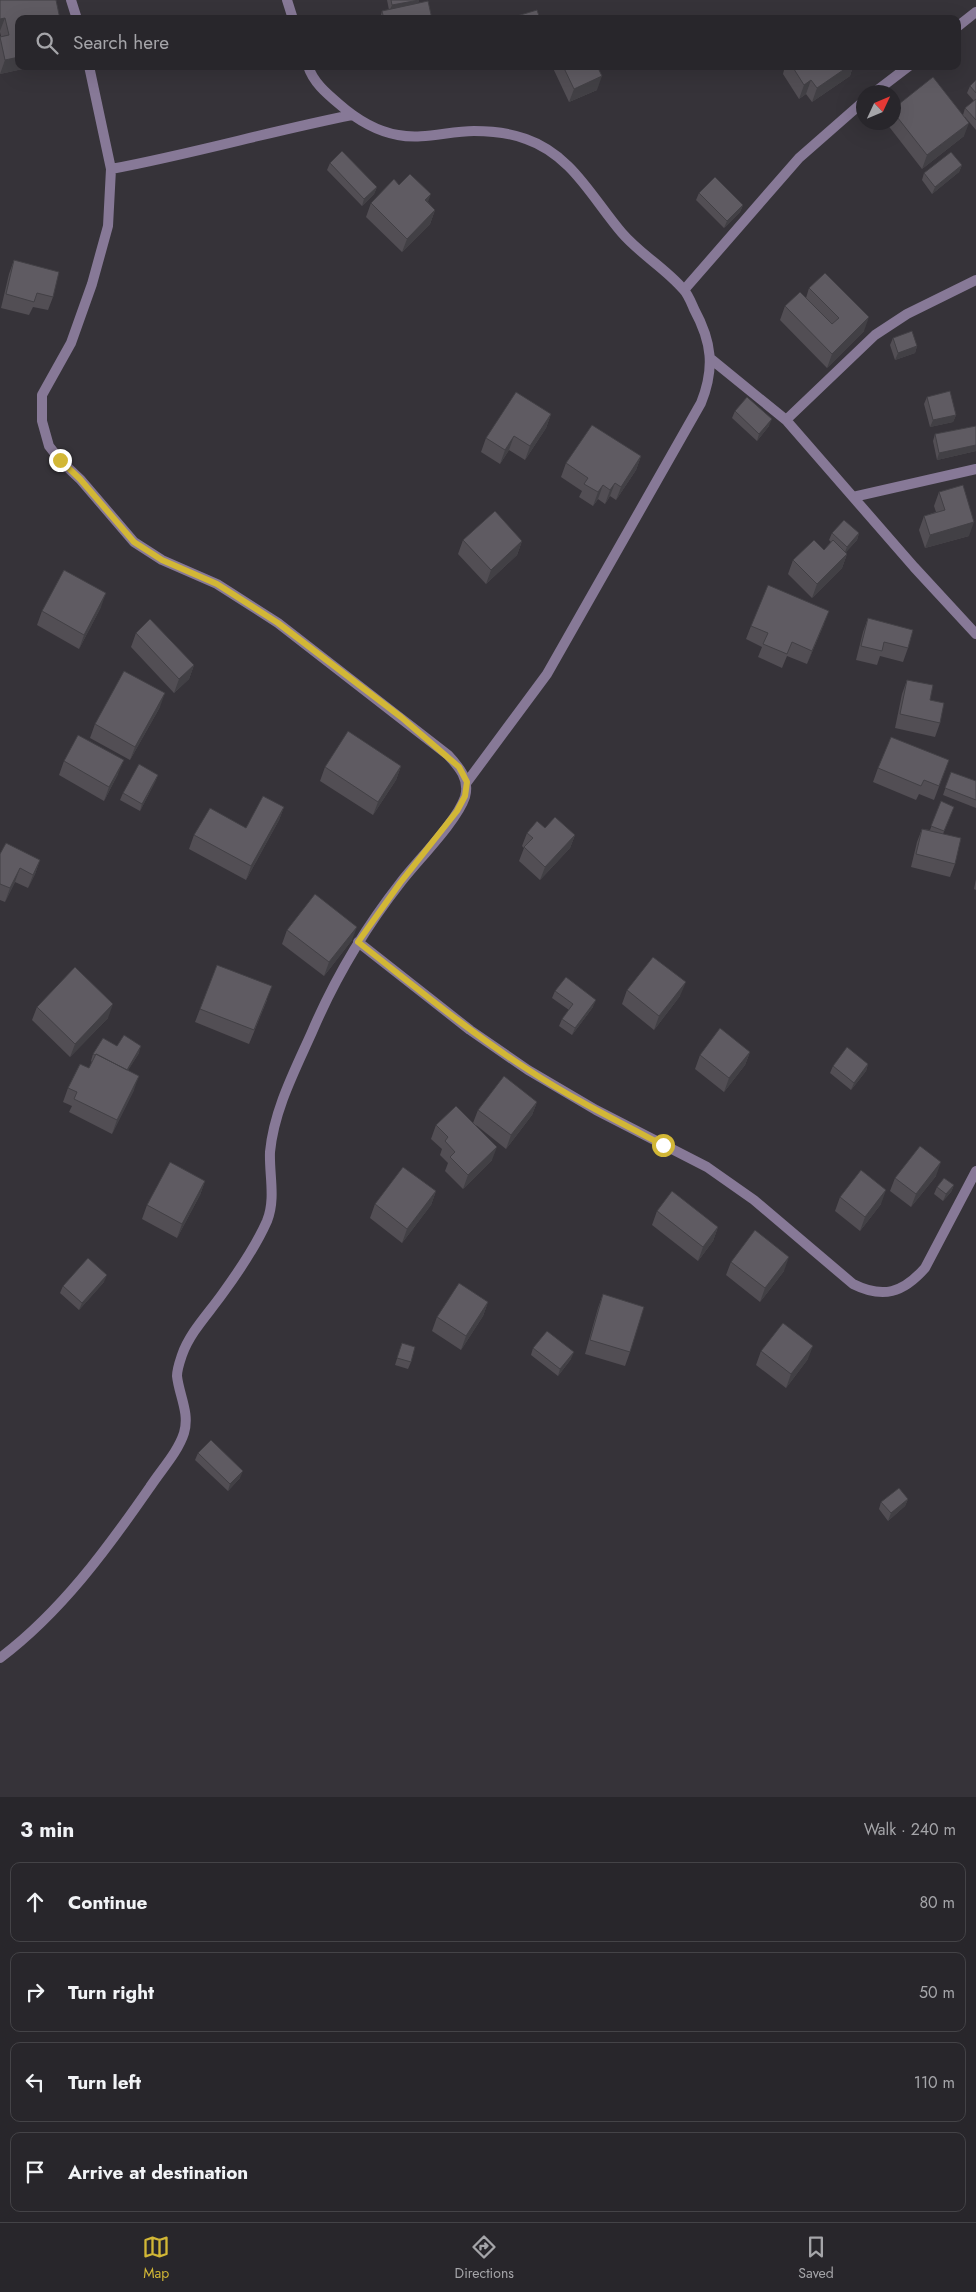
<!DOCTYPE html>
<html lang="en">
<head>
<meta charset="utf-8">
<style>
  :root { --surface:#28262b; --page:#302e33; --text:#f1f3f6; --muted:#a5a5a9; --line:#444347; --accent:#d2b736 }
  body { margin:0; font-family:Jost,sans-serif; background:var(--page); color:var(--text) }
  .compass { position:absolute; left:856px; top:85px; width:45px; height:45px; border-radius:50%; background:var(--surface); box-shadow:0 5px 20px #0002; rotate:46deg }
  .stop { position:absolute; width:15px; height:15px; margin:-11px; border:4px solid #d2b736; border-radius:50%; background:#fff }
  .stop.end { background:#d2b736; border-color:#fff; box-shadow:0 1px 5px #0008 }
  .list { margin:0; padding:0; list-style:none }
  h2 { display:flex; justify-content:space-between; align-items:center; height:65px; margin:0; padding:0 20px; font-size:21px }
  h2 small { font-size:16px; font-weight:400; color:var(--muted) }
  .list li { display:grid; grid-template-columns:32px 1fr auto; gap:15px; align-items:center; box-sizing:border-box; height:80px; margin:0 10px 10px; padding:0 10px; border:1px solid var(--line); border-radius:10px }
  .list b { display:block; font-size:19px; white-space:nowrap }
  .list em { font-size:16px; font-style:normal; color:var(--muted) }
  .icon { flex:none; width:28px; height:28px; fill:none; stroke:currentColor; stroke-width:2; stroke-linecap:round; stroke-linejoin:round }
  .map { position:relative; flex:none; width:976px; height:1797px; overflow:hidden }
  .search { position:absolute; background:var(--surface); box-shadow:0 5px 20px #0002; left:15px; right:15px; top:15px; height:55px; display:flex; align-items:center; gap:12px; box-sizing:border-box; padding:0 18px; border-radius:10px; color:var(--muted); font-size:19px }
  .sheet { height:425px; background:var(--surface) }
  nav { display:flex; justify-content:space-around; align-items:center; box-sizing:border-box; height:70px; border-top:1px solid var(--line); background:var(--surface); font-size:14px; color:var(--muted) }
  nav a { display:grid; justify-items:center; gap:2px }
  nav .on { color:var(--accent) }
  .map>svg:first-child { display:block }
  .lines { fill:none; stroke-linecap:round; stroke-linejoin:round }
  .minor { stroke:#877997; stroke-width:10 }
  .wall { fill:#524e54 }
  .shaded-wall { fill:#424045 }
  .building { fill:#5f5b62; stroke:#424045 }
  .route { stroke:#d2b736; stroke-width:6 }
</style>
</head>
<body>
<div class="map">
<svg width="976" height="1797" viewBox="0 0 976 1797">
  <rect width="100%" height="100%" fill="#363339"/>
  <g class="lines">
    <!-- minor -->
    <path class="minor" d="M71,0L77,19
      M287,0L293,19
      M957,27L976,12
      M308,66C313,82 326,93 339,104C356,119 375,131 398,135C423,140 449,131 474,131C491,131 510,133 526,139C572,155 592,198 622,233C640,254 665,268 683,289C688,294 691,302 694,309C712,342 715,368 701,403L547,674L467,782
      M875,92L909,66
      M111,169C192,154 271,131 352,115
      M684,290L799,158L864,101
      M711,359L786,420L914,567L976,634
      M786,420L875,335L907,314L976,280
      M853,497L976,469
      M358,942L470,1030L528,1070L596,1110L707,1167L754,1200L853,1284C883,1299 903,1293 925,1268L976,1171
      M0,1658C61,1612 107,1549 150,1487C161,1470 178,1452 184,1433C190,1413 179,1395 177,1376C177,1369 180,1361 182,1355C190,1332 209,1313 223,1293C239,1271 256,1246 267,1221C276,1199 269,1174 270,1152C274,1110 295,1070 312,1032C335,978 365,928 401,882C418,860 457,821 465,797C470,779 459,767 448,755L278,623L217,584L162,560L134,542L80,479L60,460L49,446L42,421V395L71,343L92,284L108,226L111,169L89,66"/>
  </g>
  <!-- wall -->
  <path class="wall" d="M0,0L36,66L0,74V37L1,36L0,32Z
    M387,0H419L418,3L432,19H380L382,11L389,10Z
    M552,66H597V90L569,102Z
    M785,66H853L850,76L812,102L806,94L799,99L783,74Z
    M976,80V130L965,117L964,136L922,169L887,124V122H894V108L963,115L965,108L974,101L967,93L970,86Z
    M330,163L377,187L374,194L362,206L327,170Z
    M962,165L959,172L932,194L922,180L924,173Z
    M399,185L428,202L435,210L430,224L402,252L366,217L371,203Z
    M699,193L743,205L740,212L724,228L696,200Z
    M14,260L53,297L48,310L33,307L29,315L1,308L9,274Z
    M809,288L864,331L827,368L780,320L785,306L806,298Z
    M893,338L917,346L915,353L895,360L890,345Z
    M927,397L956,415L953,422L930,427L924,404Z
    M735,411L769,426L757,441L732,418Z
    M551,414L546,428L525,460L509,450L500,464L481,452L486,438Z
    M976,426V451L937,460L933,441L935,434Z
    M641,456L636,470L616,500L610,496L605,504L598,499L593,506L579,497L582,491L561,477L566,463Z
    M939,492L969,536L925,548L919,530L924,516L936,512L934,506Z
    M832,533H859L857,540L846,552L847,554L842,568L812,598L788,574L793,560L824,550L831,542L829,540Z
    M463,540L522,541L517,555L486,584L458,554Z
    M101,607L79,649L37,625L42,611Z
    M868,618L908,648L903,662L880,656L877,665L856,660L863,632Z
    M824,624L807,664L787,656L782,668L758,657L762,647L746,639L751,626Z
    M136,633L194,665L189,679L174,693L131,647Z
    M907,680L930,700L940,723L935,737L895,728L902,694Z
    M160,707L130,760L90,738L95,724Z
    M949,760L934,800L919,794L916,800L873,782L878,768Z
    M64,761L118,774L104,801L59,775Z
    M401,766L396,780L373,815L320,781L325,767Z
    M951,772L976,781V808L943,795Z
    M158,775L155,782L140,811L120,800L123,793Z
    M941,801L954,807L943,834L955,864L950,877L911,867L917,842L922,829L930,830Z
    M284,807L279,820L246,880L189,849L194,835L246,828Z
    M545,828L575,835L570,848L540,880L519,861L524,848L522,846L527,833Z
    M0,854L40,860L35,874L28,888L15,882L5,902L0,900Z
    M976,879V890L974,889Z
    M287,930L352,940L324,976L282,944Z
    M217,965L267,1000L249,1044L195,1022Z
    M627,990L680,996L654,1030L622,1004Z
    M555,991L593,1007L572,1035L559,1026L562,1019L569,1010L552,998Z
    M37,1007L108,1018L70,1057L32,1020Z
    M117,1046L139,1053L128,1070L134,1090L112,1134L69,1112L72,1106L63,1102L68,1088L89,1068L92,1062L91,1061L93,1054Z
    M750,1052L745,1065L724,1092L695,1069L700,1055Z
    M868,1064L866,1071L851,1090L830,1073L833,1066Z
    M537,1102L532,1115L506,1149L476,1125L492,1160L463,1189L445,1171L448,1163L440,1155L442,1149L431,1139L436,1125L473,1123L478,1110Z
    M936,1176L911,1207L890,1191L895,1178Z
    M205,1181L200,1195L177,1238L142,1219L147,1205Z
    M954,1185L951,1192L943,1201L934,1194L937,1187Z
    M436,1191L431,1205L402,1243L370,1218L375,1204Z
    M840,1197L881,1204L860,1231L835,1211Z
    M657,1211L718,1227L713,1241L698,1261L652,1225Z
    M731,1262L784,1271L760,1302L726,1275Z
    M104,1282L79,1310L60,1293L63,1286Z
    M603,1294L630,1352L625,1366L585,1354L598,1308Z
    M488,1302L483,1316L461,1350L432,1331L437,1317Z
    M402,1343L411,1362L408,1369L395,1365Z
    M533,1348L571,1359L558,1376L531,1355Z
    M761,1351L808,1359L786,1388L756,1365Z
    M198,1453L240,1478L228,1491L195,1460Z
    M908,1499L905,1506L888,1521L879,1509L881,1502Z"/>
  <!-- shaded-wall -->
  <path class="shaded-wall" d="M419,0L417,7L389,12L392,5Z
    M5,18L0,31V19Z
    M19,57V66H36L0,74L5,60Z
    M849,66H853L850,76L812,102L817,88Z
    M602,76L597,90L569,102L574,89Z
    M811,80L806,94L799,99L804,85Z
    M969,123L964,136L922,169L927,155Z
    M962,165L959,172L932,194L935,187Z
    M377,187L374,194L362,206L364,199Z
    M431,194L426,207L425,200Z
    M743,205L740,212L724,228L727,221Z
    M435,210L430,224L402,252L407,239Z
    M869,317L864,331L827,368L832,354Z
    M917,346L915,353L895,360L898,353Z
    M551,414L546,428L525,460L530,446Z
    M956,415L953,422L930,427L933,420Z
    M772,419L769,426L757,441L759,434Z
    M514,436L509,450L500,464L505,450Z
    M976,445V451L937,460L939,453Z
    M641,456L636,470L616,500L621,487Z
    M615,483L610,496L605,504L610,490Z
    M603,485L598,499L593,506L598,492Z
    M974,522L969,536L925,548L930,535Z
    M859,533L857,540L844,554L847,547Z
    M522,541L517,555L486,584L491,570Z
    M847,554L842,568L812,598L817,584Z
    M106,593L101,607L79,649L84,635Z
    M829,611L824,624L807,664L812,651Z
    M194,665L189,679L174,693L179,679Z
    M165,693L160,707L130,760L135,747Z
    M124,760L118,774L104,801L109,787Z
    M401,766L396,780L373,815L378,802Z
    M158,775L155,782L140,811L142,804Z
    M284,807L279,820L246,880L251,866Z
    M575,835L570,848L540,880L545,867Z
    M40,860L35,874L28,888L33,875Z
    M20,868L15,882L5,902L10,888Z
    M357,927L352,940L324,976L329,962Z
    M686,982L680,996L654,1030L659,1016Z
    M596,1000L593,1007L572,1035L575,1028Z
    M113,1004L108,1018L70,1057L75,1044Z
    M141,1046L139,1053L122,1080L125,1073Z
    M750,1052L745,1065L724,1092L729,1078Z
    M868,1064L866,1071L851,1090L854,1083Z
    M139,1076L134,1090L112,1134L117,1120Z
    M537,1102L532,1115L506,1149L511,1135Z
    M497,1147L492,1160L463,1189L468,1175Z
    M941,1162L936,1176L911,1207L916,1194Z
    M205,1181L200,1195L177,1238L182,1224Z
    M954,1185L951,1192L943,1201L946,1194Z
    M886,1190L881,1204L860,1231L865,1217Z
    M436,1191L431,1205L402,1243L407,1229Z
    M718,1227L713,1241L698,1261L703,1247Z
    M789,1257L784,1271L760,1302L765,1288Z
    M107,1275L104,1282L79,1310L82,1303Z
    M488,1302L483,1316L461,1350L466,1336Z
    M813,1346L808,1359L786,1388L791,1374Z
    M574,1352L571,1359L558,1376L560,1369Z
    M243,1471L240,1478L228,1491L230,1484Z
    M908,1499L905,1506L888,1521L891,1513Z"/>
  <!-- building -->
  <path class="building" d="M0,0H56L60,19H19V57L5,60L0,37L9,35L5,18L0,19Z
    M391,0H419L392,5Z
    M428,1L432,19H384L382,11Z
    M537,10L540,19H507Z
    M823,16L825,19H818Z
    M563,66H597L602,76L574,89Z
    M792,66H849L817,88L811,80L804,85Z
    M933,77L969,123L927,155L894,113V108Z
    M976,80V93L970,86Z
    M976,99V120L965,108Z
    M342,151L377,187L364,199L330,163Z
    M951,152L962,165L935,187L924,173Z
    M410,174L431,194L425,200L435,210L407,239L371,203L394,179L399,185Z
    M715,177L743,205L727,221L699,193Z
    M14,260L59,272L53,297L37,293L34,302L6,294Z
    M825,273L869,317L832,354L785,306L800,292L832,324L839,318L809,288Z
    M912,331L917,346L898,353L893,338Z
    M950,391L956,415L933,420L927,397Z
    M516,392L551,414L530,446L514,436L505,450L486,438Z
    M747,397L772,419L759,434L735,411Z
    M592,425L641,456L621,487L615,483L610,490L603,485L598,492L584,484L588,478L566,463Z
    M976,426V445L939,453L935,434Z
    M963,485L974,522L930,535L924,516L945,510L939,492Z
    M495,511L522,541L491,570L463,540Z
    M844,520L859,533L847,547L832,533Z
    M814,540L824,550L833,540L847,554L817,584L793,560Z
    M64,570L106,593L84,635L42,611Z
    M768,585L829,611L812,651L792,642L787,654L763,644L768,633L751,626Z
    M868,618L913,630L908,648L884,642L882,651L861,646Z
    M150,619L194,665L179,679L136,633Z
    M124,671L165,693L135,747L95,724Z
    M907,680L933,685L930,700L944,703L940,723L900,714Z
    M348,731L401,766L378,802L325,767Z
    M78,735L124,760L109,787L64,761Z
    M891,737L949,760L939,786L924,780L921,786L878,768Z
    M139,764L158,775L142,804L123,793Z
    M951,772L976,781V800L945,788Z
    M263,796L284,807L251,866L194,835L210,808L246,828Z
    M941,801L954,807L944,831L931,826Z
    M555,817L575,835L545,867L524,847L533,838L527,833L537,821L545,828Z
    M922,829L961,838L955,864L916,854Z
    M6,843L40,860L33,875L20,868L10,888L0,884V854Z
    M315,894L357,927L329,962L287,930Z
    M653,957L686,982L659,1016L627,990Z
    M217,965L272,986L254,1030L200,1009Z
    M75,967L113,1004L75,1044L37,1007Z
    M566,977L596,1000L575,1028L562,1019L573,1004L555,991Z
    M720,1028L750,1052L729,1078L700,1055Z
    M124,1035L141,1046L127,1070L96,1054L95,1055L93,1054L103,1038L117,1046Z
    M847,1047L868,1064L854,1083L833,1066Z
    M96,1054L139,1076L117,1120L74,1099L77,1092L68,1088L80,1064L89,1068Z
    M504,1076L537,1102L511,1135L478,1110Z
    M456,1106L497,1147L468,1175L450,1157L455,1152L445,1141L448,1137L436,1125Z
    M920,1146L941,1162L916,1194L895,1178Z
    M170,1162L205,1181L182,1224L147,1205Z
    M403,1167L436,1191L407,1229L375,1204Z
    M861,1170L886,1190L865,1217L840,1197Z
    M944,1178L954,1185L946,1194L937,1187Z
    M672,1191L718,1227L703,1247L657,1211Z
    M755,1230L789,1257L765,1288L731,1262Z
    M88,1258L107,1275L82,1303L63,1286Z
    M459,1283L488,1302L466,1336L437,1317Z
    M603,1294L644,1307L630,1352L590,1340Z
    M783,1323L813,1346L791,1374L761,1351Z
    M547,1331L574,1352L560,1369L533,1348Z
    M402,1343L415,1347L411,1362L397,1358Z
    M211,1440L243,1471L230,1484L198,1453Z
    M899,1488L908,1499L891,1513L881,1502Z"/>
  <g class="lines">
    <!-- route -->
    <path class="route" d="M60,460L80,479L134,542L162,560L217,584L278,623L401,717L459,767L467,782L465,796L457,811L400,883L358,942C413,985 468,1031 527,1069C571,1098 617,1121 663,1145"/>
  </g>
</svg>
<svg class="compass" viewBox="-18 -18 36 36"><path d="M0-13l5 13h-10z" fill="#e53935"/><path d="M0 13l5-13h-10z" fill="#a5a5a9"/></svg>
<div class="stop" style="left:663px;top:1145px"></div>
<div class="stop end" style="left:60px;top:460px"></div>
<div class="search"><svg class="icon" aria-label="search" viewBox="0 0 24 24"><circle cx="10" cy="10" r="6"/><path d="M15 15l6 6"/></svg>Search here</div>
</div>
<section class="sheet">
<h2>3 min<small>Walk · 240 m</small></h2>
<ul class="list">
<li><svg class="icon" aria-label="ahead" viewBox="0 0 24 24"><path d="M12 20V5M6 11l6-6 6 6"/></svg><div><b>Continue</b></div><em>80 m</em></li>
<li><svg class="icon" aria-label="right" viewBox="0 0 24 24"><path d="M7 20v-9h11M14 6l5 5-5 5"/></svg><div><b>Turn right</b></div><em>50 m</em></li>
<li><svg class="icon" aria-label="left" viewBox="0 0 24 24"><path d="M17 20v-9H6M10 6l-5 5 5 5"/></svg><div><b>Turn left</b></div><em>110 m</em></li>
<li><svg class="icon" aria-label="arrive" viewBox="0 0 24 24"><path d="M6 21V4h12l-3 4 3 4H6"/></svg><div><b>Arrive at destination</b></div></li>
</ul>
</section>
<nav>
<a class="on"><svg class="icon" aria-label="map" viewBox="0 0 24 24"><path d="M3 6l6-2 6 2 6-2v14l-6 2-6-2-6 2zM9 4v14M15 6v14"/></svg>Map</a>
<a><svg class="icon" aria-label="directions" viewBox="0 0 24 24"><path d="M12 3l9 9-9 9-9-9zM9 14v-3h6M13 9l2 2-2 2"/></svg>Directions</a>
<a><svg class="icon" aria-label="saved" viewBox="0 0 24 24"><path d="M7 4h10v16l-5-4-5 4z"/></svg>Saved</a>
</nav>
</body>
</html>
